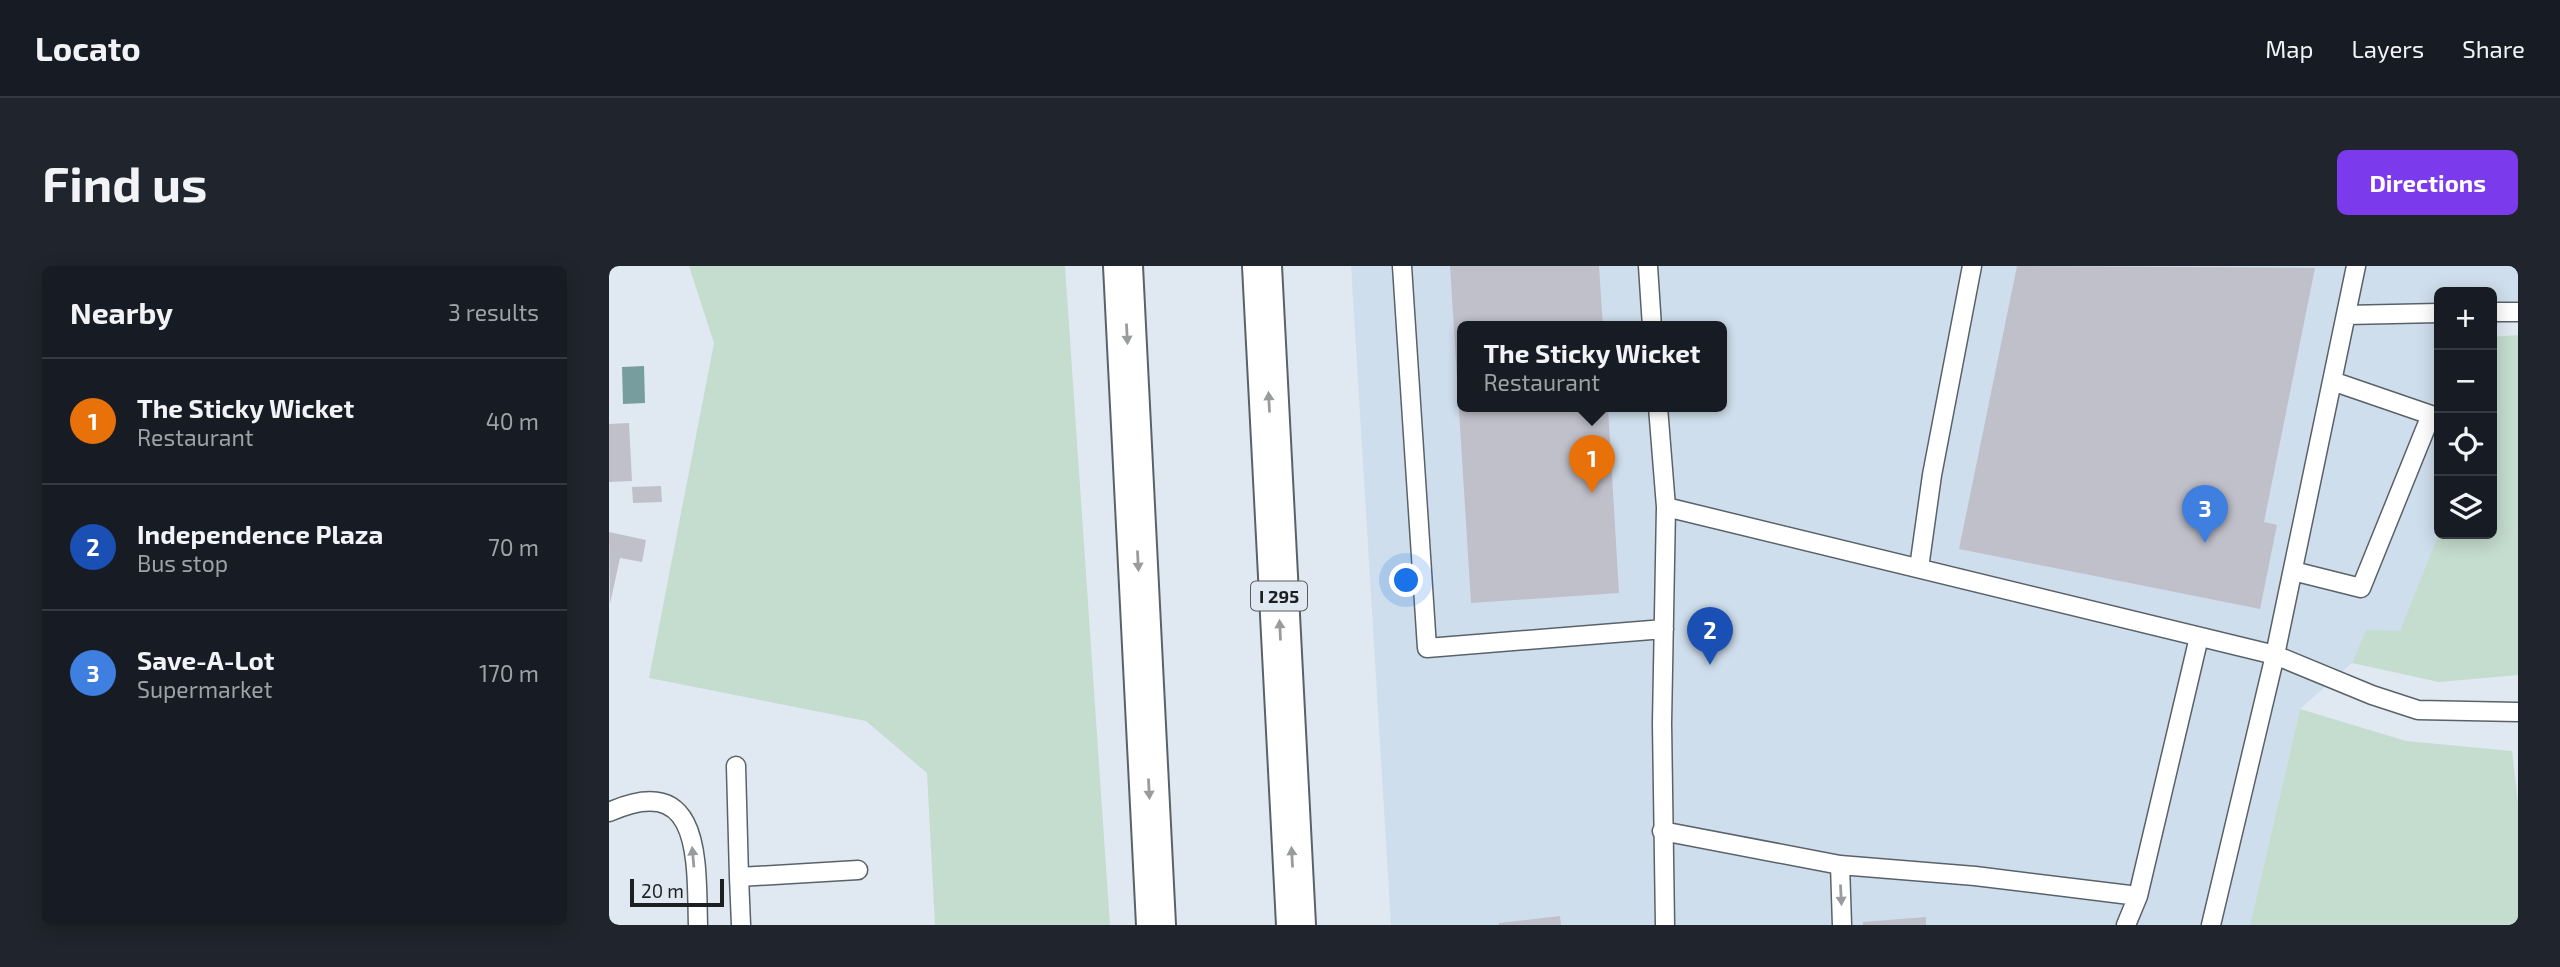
<!DOCTYPE html>
<html lang="en">
<head>
<meta charset="utf-8">
<style>
  :root { --surface:#171b24; --page:#20242c; --text:#f1f3f6; --muted:#9ea1a6; --line:#363941; --accent:#7c3aed }
  body { margin:0; font-family:"Exo 2",sans-serif; background:var(--page); color:var(--text) }
  .controls { position:absolute; right:21px; top:21px; display:grid; overflow:hidden; border-radius:10px; box-shadow:0 4px 18px #0003 }
  .controls button { width:63px; height:63px; display:grid; place-items:center; padding:0; border:0; border-bottom:2px solid var(--line); background:var(--surface); color:var(--text); font:35px sans-serif }
  .scale { position:absolute; left:21px; bottom:18px; width:94px; box-sizing:border-box; padding-left:7px; border:4px solid #1d2023; border-top:0; font-size:19px; line-height:24px; white-space:nowrap; color:#1d2023; -webkit-text-stroke:5px #e0e9f2; paint-order:stroke }
  .you { position:absolute; left:798px; top:315px; width:24px; height:24px; margin:-18px; border:5px solid #fff; border-radius:50%; background:#1a73e8; box-shadow:0 0 0 10px #1a73e833 }
  .badge { display:grid; place-items:center; width:46px; height:46px; border-radius:50%; background:var(--accent); color:#fff; font-size:23px; font-weight:700 }
  .pin { position:absolute; translate:-50% -58px; filter:drop-shadow(0 2px 4px #0008) }
  .pin::after { content:''; position:absolute; top:37px; width:24px; height:21px; background:inherit; clip-path:polygon(0 0,100% 0,50% 100%) }
  .popup { position:absolute; left:848px; top:55px; width:270px; height:91px; box-sizing:border-box; display:grid; place-content:center; border-radius:10px; background:var(--surface); filter:drop-shadow(0 2px 5px #0005); font-size:23px; white-space:nowrap; color:var(--muted) }
  .popup b { font-size:26px; color:var(--text) }
  .popup::after { content:''; position:absolute; left:50%; top:100%; margin-left:-14px; border:14px solid transparent; border-top-color:var(--surface) }
  .list { margin:0; padding:0; list-style:none }
  h2 { display:flex; justify-content:space-between; align-items:center; height:91px; margin:0; padding:0 28px; font-size:30px }
  h2 small { font-size:23px; font-weight:400; color:var(--muted) }
  .list li { display:grid; grid-template-columns:46px 1fr auto; gap:21px; align-items:center; box-sizing:border-box; height:126px; padding:0 28px; border-top:2px solid var(--line) }
  .list b { display:block; font-size:26px; white-space:nowrap }
  .list p { margin:0; font-size:23px; white-space:nowrap; color:var(--muted) }
  .list em { font-size:23px; font-style:normal; color:var(--muted) }
  .icon { flex:none; width:38px; height:38px; fill:none; stroke:currentColor; stroke-width:2; stroke-linecap:round; stroke-linejoin:round }
  .map { position:relative; flex:none; width:1909px; height:659px; overflow:hidden; border-radius:10px }
  header { display:flex; align-items:center; gap:42px; box-sizing:border-box; height:98px; padding:0 35px; background:var(--surface); border-bottom:2px solid var(--line) }
  header strong { font-size:33px }
  nav { display:flex; gap:38px; margin-inline-start:auto; font-size:24px }
  .intro { display:flex; align-items:center; justify-content:space-between; box-sizing:border-box; height:168px; padding:0 42px }
  h1 { margin:0; font-size:49px }
  .button { padding:18px 32px; border-radius:10px; background:var(--accent); color:#fff; font-size:24px; font-weight:700 }
  main { display:flex; gap:42px; padding:0 42px }
  aside { flex:1; background:var(--surface); border-radius:10px; box-shadow:0 4px 18px #0003 }
  .map>svg:first-child { display:block }
  .built { fill:#cfdeec; fill-rule:evenodd }
  .green { fill:#c4ddcf }
  .water { fill:#779d9e }
  .building { fill:#c0c0cb }
  .lines { fill:none; stroke-linecap:round; stroke-linejoin:round }
  .service-casing { stroke:#5a6269; stroke-width:21 }
  .motorway-casing { stroke:#5a6269; stroke-width:42 }
  .service { stroke:#fff; stroke-width:18 }
  .motorway { stroke:#fff; stroke-width:38 }
  .oneway { fill:#999b9c }
  .labels { text-anchor:middle; dominant-baseline:central; stroke-width:5; stroke-linejoin:round; paint-order:stroke }
  .shield { fill:#e0e9f2; stroke:#585c61; stroke-width:2 }
  .shield-label { font-size:18px; font-weight:bold; fill:#1d2023 }
</style>
</head>
<body>
<header>
<strong>Locato</strong>
<nav><a>Map</a><a>Layers</a><a>Share</a></nav>
</header>
<div class="intro"><h1>Find us</h1><a class="button">Directions</a></div>
<main>
<aside>
<h2>Nearby<small>3 results</small></h2>
<ul class="list">
<li><span class="badge" style="background:#e8710a">1</span><div><b>The Sticky Wicket</b><p>Restaurant</p></div><em>40 m</em></li>
<li><span class="badge" style="background:#1a4fb4">2</span><div><b>Independence Plaza</b><p>Bus stop</p></div><em>70 m</em></li>
<li><span class="badge" style="background:#3f7fe0">3</span><div><b>Save-A-Lot</b><p>Supermarket</p></div><em>170 m</em></li>
</ul>
</aside>
<div class="map">
<svg width="1909" height="659" viewBox="0 0 1909 659">
  <rect width="100%" height="100%" fill="#e0e9f2"/>
  <!-- built -->
  <path class="built" d="M742,0H1909V38L1883,64V26H1830V267L1791,366L1757,365L1743,397L1691,443L1641,659H782ZM853,61H1112V141H853Z"/>
  <!-- green -->
  <path class="green" d="M80,0H456L501,659H326L318,507L257,455L40,412L105,77Z
    M1909,69V409L1830,416L1743,397L1757,364L1791,365L1830,267L1883,268V71Z
    M1691,443L1797,475L1903,485L1909,537V659H1641Z"/>
  <!-- water -->
  <path class="water" d="M35,100L36,137L14,138L13,101Z"/>
  <!-- building -->
  <path class="building" d="M841,0H990L994,61H853V141H999L1010,327L862,337Z
    M1408,0L1706,2L1655,256L1668,259L1651,343L1350,283Z
    M20,157L23,215L0,216V158Z
    M52,220L53,236L24,237L23,221Z
    M0,266L37,274L33,296L11,292L1,338Z
    M951,650L952,659H890V657Z
    M1317,651V659H1254V656Z"/>
  <g class="lines">
    <defs>
      <path id="service" d="M793,0L818,382L1055,363
        M1039,0L1043,61
        M1883,46H1909
        M1737,49L1830,47
        M1049,141L1057,241L1053,457L1056,659
        M1057,241L1666,389L1763,429L1809,444L1909,446
        M1310,302L1323,209L1363,0
        M1684,305L1752,322L1822,149L1723,115
        M127,500L130,611
        M0,546C94,504 87,596 89,659
        M1053,565L1231,599L1366,610L1529,630
        M1231,599L1233,659
        M132,659L130,611L249,604
        M1517,659L1529,630L1590,371
        M1602,659L1666,389L1747,0"/>
      <path id="motorway" d="M514,0L547,659
        M653,0L687,659"/>
    </defs>
    <!-- service casing -->
    <use href="#service" class="service-casing"/>
    <!-- motorway casing -->
    <use href="#motorway" class="motorway-casing"/>
    <!-- service -->
    <use href="#service" class="service"/>
    <!-- motorway -->
    <use href="#motorway" class="motorway"/>
  </g>
  <!-- one-way arrows -->
  <defs><path id="oneway-solid" d="M-6-.8H1V-3.2L6.5 0L1 3.2V.8H-6Z" transform="scale(1.75)"/></defs>
  <g class="oneway">
    <use href="#oneway-solid" transform="translate(518 68) rotate(87)"/>
    <use href="#oneway-solid" transform="translate(660 136) rotate(-93)"/>
    <use href="#oneway-solid" transform="translate(529 295) rotate(87)"/>
    <use href="#oneway-solid" transform="translate(671 364) rotate(-93)"/>
    <use href="#oneway-solid" transform="translate(540 523) rotate(87)"/>
    <use href="#oneway-solid" transform="translate(84 591) rotate(-95)"/>
    <use href="#oneway-solid" transform="translate(683 591) rotate(-93)"/>
    <use href="#oneway-solid" transform="translate(1232 629) rotate(87)"/>
  </g>
  <g class="labels">
    <!-- shield labels -->
    <rect class="shield" x="642" y="315.5" width="56" height="29" rx="5"/>
    <g class="shield-label">
      <text x="670" y="330">I 295</text>
    </g>
  </g>
</svg>
<div class="controls">
<button>+</button>
<button>−</button>
<button><svg class="icon" aria-label="locate" viewBox="0 0 24 24"><circle cx="12" cy="12" r="6"/><path d="M12 2v4M12 18v4M2 12h4M18 12h4"/></svg></button>
<button><svg class="icon" aria-label="layers" viewBox="0 0 24 24"><path d="M12 4l9 5-9 5-9-5zM3 14l9 5 9-5"/></svg></button>
</div>
<div class="scale">20 m</div>
<div class="you"></div>
<div class="pin badge" style="left:983px;top:227px;background:#e8710a">1</div>
<div class="popup"><b>The Sticky Wicket</b>Restaurant</div>
<div class="pin badge" style="left:1101px;top:399px;background:#1a4fb4">2</div>
<div class="pin badge" style="left:1596px;top:277px;background:#3f7fe0">3</div>
</div>
</main>
</body>
</html>
